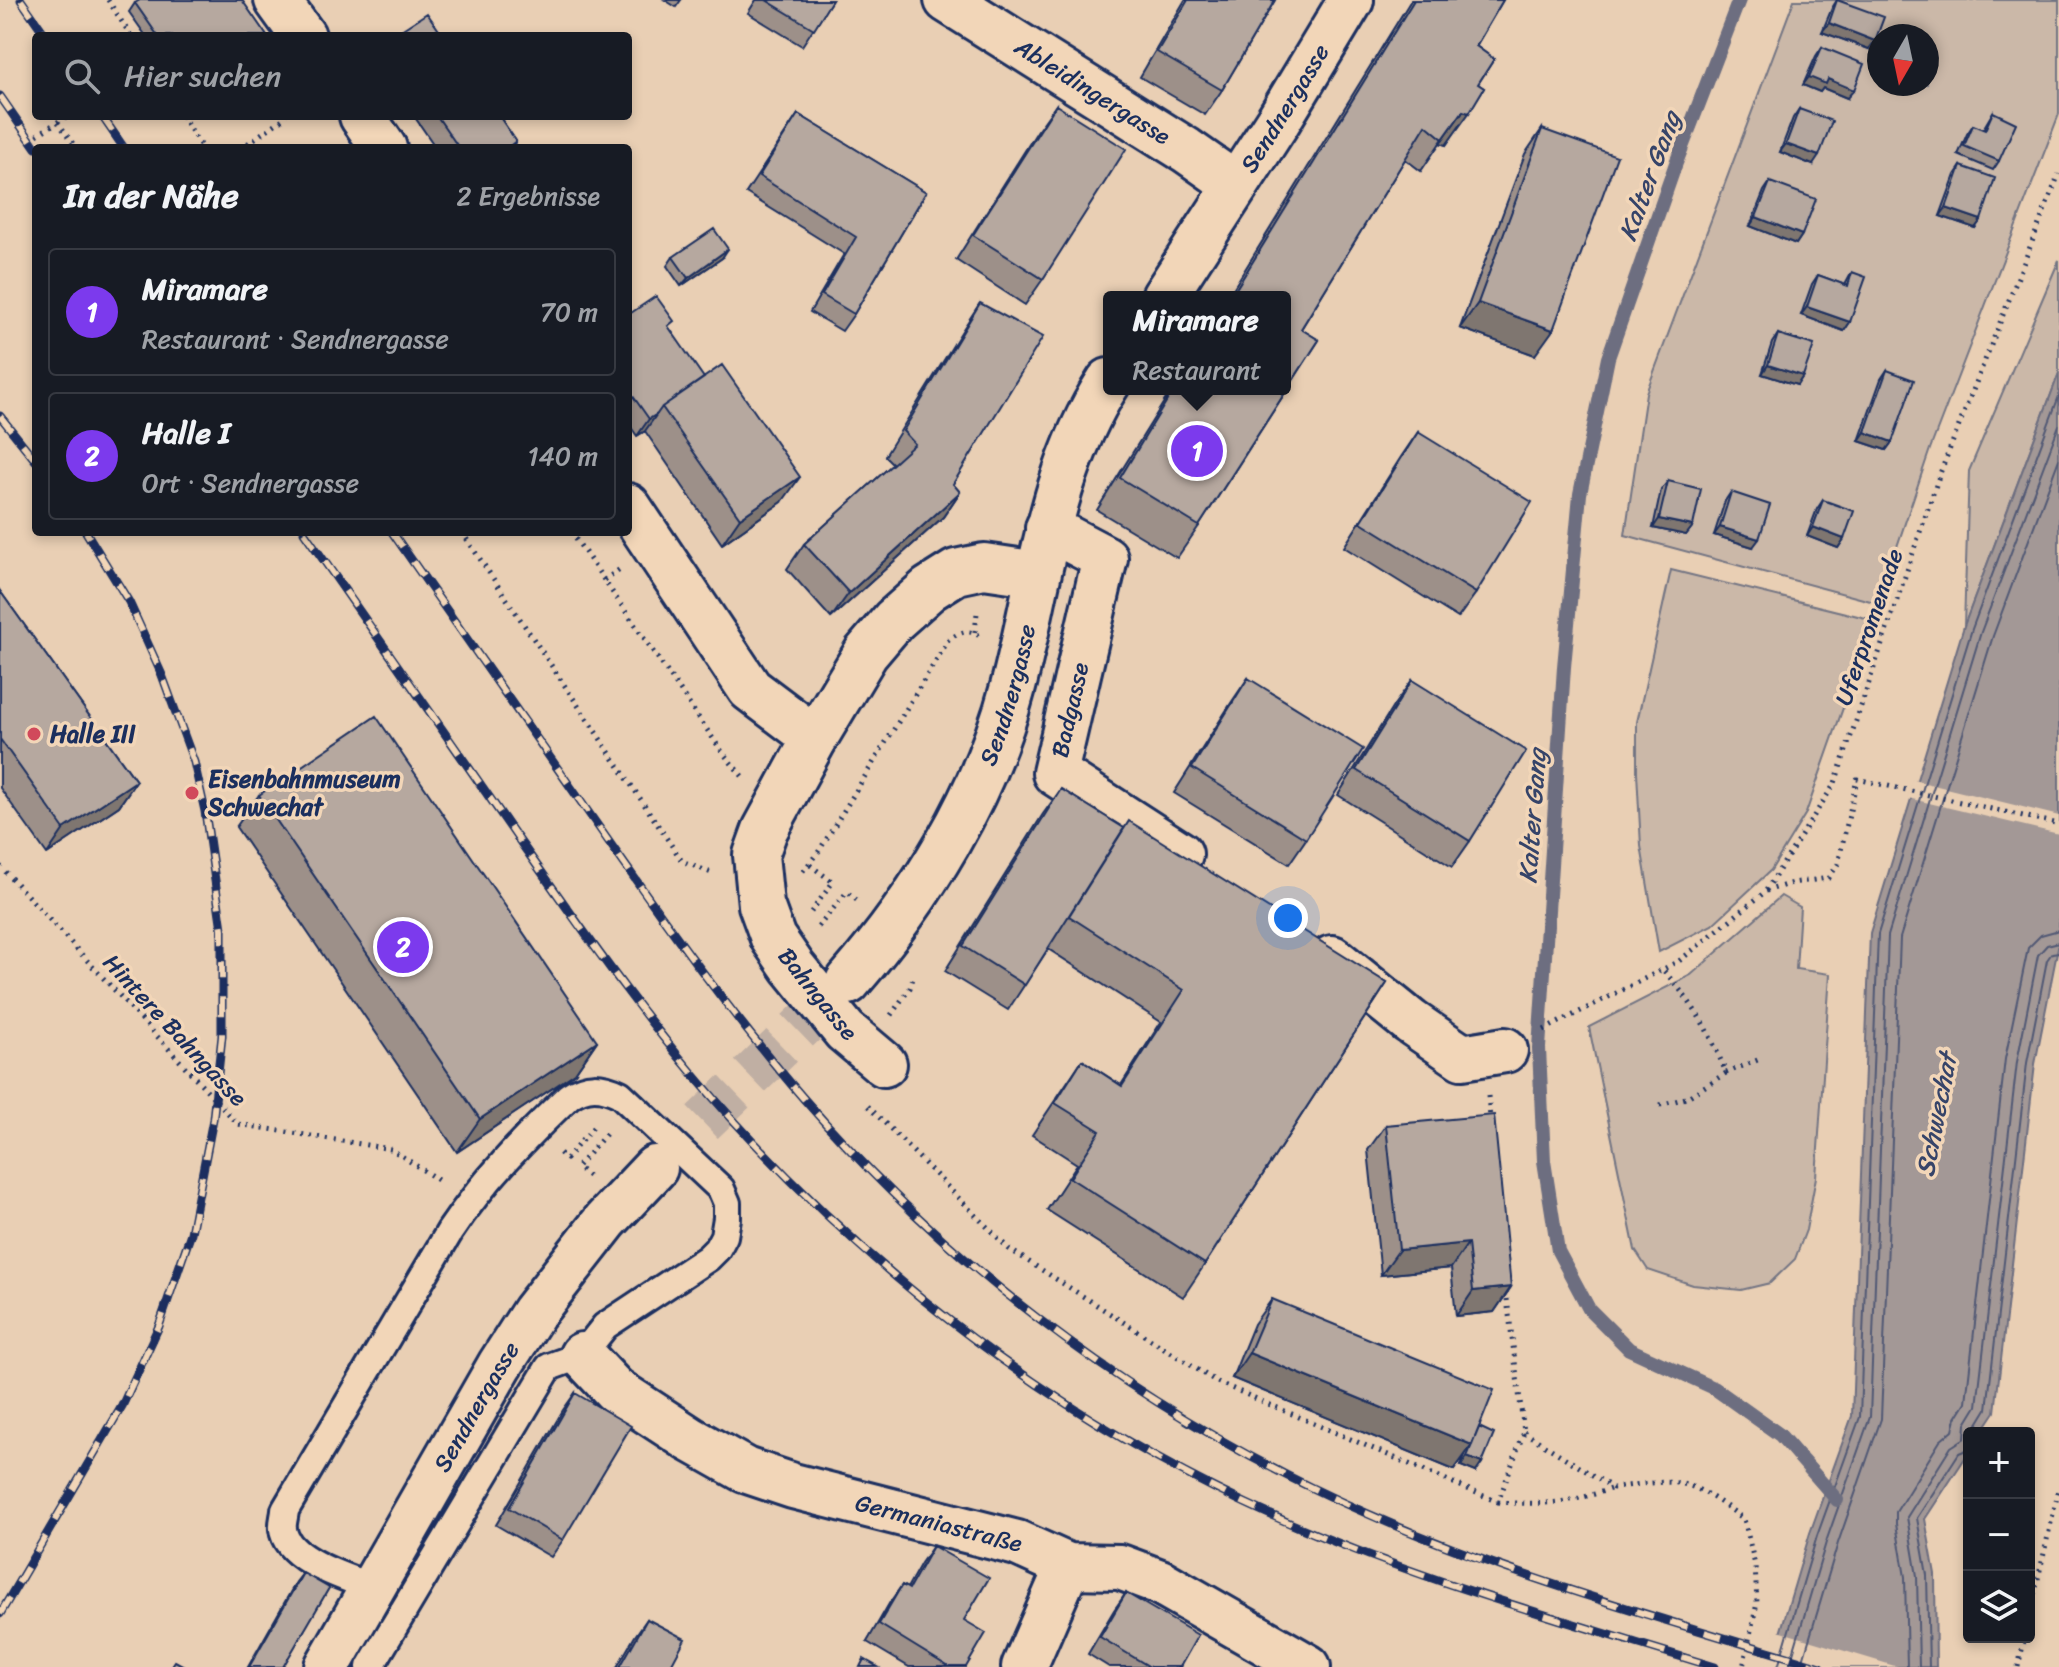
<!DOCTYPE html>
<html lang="de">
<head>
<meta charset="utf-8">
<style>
  :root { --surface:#171b24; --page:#242831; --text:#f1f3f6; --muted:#9ea1a6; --line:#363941; --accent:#7c3aed }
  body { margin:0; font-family:Sriracha,sans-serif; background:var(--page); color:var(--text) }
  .controls { position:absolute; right:24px; bottom:24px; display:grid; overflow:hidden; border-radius:8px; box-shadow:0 4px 12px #0003 }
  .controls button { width:72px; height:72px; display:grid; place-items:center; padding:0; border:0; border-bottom:2px solid var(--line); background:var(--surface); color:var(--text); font:40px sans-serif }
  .compass { position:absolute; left:1867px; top:24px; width:72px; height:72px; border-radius:50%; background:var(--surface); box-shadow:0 4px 12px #0003; rotate:189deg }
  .you { position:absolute; left:1288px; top:918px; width:28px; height:28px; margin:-20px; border:6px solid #fff; border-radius:50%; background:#1a73e8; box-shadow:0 0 0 12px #1a73e833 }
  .badge { display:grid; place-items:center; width:52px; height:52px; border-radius:50%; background:var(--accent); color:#fff; font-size:26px; font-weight:700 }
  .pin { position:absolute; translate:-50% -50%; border:4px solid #fff; box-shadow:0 2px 8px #0006 }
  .popup { position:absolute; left:1103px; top:291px; width:188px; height:104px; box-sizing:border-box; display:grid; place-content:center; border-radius:8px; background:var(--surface); filter:drop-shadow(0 2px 6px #0005); font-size:26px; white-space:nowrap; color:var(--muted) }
  .popup b { font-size:30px; color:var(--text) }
  .popup::after { content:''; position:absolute; left:50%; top:100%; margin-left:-16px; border:16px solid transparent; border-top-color:var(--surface) }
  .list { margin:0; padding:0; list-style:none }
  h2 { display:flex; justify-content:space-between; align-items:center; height:104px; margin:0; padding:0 32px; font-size:34px }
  h2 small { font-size:26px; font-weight:400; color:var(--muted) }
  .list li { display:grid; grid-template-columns:52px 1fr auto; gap:24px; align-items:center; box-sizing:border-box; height:128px; margin:0 16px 16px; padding:0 16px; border:2px solid var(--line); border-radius:8px }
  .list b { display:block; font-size:30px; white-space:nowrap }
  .list p { margin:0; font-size:26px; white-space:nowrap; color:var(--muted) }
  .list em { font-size:26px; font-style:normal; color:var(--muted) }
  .icon { flex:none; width:44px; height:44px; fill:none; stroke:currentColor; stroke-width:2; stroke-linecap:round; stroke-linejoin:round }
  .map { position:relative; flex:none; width:2059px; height:1667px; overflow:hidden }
  .search { position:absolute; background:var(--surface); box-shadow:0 4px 12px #0003; left:32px; top:32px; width:600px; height:88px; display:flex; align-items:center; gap:20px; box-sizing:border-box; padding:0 28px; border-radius:8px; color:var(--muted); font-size:30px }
  .panel { position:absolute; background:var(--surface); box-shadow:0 4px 12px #0003; left:32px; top:144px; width:600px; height:392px; border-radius:8px }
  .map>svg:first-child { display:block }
  .green { fill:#cbb8a8; stroke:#737483; stroke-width:2; fill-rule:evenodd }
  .water { fill:#a39896; stroke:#6d6e80; stroke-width:2 }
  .pier { fill:#e9cfb4 }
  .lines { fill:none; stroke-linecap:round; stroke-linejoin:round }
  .shore { stroke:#515974; stroke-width:2 }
  .stream { stroke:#6d6e80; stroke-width:14 }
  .secondary-tunnel { stroke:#c0afa3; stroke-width:44; stroke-dasharray:44 22; stroke-linecap:butt }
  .lane-casing { stroke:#1b2f5e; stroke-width:32 }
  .street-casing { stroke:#1b2f5e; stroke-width:50 }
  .secondary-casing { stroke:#1b2f5e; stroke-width:50 }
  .path { stroke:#1b2f5e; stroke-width:5; stroke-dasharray:2 6; stroke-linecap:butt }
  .lane { stroke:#f2d6b8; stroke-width:26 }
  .street { stroke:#f2d6b8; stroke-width:44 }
  .secondary { stroke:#f2d6b8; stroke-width:44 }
  .rail-casing { stroke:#1b2f5e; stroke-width:9 }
  .rail { stroke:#f2d6b8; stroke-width:6; stroke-dasharray:18; stroke-linecap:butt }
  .wall { fill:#9d9089; stroke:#1b2f5e; stroke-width:2 }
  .shaded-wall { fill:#7f766f; stroke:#1b2f5e; stroke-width:2 }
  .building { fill:#b6a89f; stroke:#1b2f5e; stroke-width:2 }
  .poi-dot { fill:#d1495b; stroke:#f2d6b8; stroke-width:3 }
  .labels { text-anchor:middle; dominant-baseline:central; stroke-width:7; stroke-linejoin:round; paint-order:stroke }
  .street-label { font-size:24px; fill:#1b2f5e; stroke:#f2d6b8 }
  .poi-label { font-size:24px; font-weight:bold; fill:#1b2f5e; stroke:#f2d6b8; text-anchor:start }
  .water-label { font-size:26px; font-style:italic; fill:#364469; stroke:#f2d6b8 }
</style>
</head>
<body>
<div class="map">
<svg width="2059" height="1667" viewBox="0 0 2059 1667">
  <rect width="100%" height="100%" fill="#e9cfb4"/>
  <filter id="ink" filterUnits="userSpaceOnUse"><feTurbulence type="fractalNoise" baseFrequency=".0125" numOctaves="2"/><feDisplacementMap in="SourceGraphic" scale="16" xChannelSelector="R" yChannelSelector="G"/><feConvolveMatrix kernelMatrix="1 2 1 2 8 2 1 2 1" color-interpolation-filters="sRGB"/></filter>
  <g filter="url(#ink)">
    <!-- green -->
    <path class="green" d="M1794,0H2059V114L1930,449L1878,603L1625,535L1646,393ZM1879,36H1927V84H1879Z
      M2059,260V373L1964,626L1969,471Z
      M1671,570L1874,620L1806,813L1771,870L1712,925L1659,952L1641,846L1637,772V722Z
      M1781,896L1800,907L1796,969L1830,974L1816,1177L1806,1230L1795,1259L1770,1283L1741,1290L1693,1285L1648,1270L1635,1250L1589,1027L1691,975Z"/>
    <!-- water -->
    <path class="water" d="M2059,373V942L2035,1064L1995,1412L1981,1433H1969V1452L1925,1519L1935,1574L1936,1667H1770L1810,1533L1852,1416L1870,933L1964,626Z"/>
    <!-- pier -->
    <path class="pier" d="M1913,780L2059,816V834L1908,798Z
      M1775,1630L1898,1667H1766Z"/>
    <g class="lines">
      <!-- shore -->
      <path class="shore" d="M1975,1433L1976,1427L1987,1409L2027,1063L2047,960L2052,953L2059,952
        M1778,1667L1817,1536L1860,1417L1878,934L1972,629L2059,396
        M1789,1667L1827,1539L1870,1417L1888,936L1981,632L2059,425
        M1801,1667L1838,1543L1881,1419L1900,938L1993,636L2059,459
        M1907,1667L1905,1577L1896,1524V1512L1940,1441L1953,1430L1956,1418L1966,1402L2005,1059L2028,948L2041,935L2059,930
        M1919,1667L1917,1576L1907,1517L1951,1447L1965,1438L1966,1424L1977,1406L2017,1062L2038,955L2047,945L2059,942
        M1929,1667L1927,1575L1917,1518L1959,1453L1969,1449"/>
      <!-- stream -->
      <path class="stream" d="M1739,0L1676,163L1608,358L1580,494L1564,667L1539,1048L1544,1161L1558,1251L1589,1309L1629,1349L1714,1388L1780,1435L1837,1500"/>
      <!-- secondary-tunnel -->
      <path class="secondary-tunnel" d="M655,1168L848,982"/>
      <defs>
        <path id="lane" d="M370,1667L549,1367L582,1355L605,1326L708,1258L717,1249L724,1236L727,1218V1203L721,1189L620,1094C601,1085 587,1084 569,1096C525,1138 484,1180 450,1231L285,1510C285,1515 282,1523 283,1529C286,1560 346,1577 371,1587"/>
        <g id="street">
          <path d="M277,0L303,36"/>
          <path id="s1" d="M947,0L1186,150L1236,185"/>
          <path d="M362,116L384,148"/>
          <path d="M628,506L750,689L815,738"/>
          <path d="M1048,528L1105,558L1055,773L1180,854"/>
          <path d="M1332,958L1411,1022L1462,1057L1505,1050"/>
          <path d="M884,1064L845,1031L793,967L773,938L761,905L756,855L765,830L815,738L866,653L894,620L929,589L956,572L984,566L1038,574"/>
          <path id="s2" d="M582,1355L615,1390L690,1439L745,1470L793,1486L1017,1543L1068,1566L1120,1567L1160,1582L1308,1667"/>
          <path d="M1024,1667L1068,1566"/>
        </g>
        <g id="secondary">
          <path id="s3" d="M1164,297L1278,121L1351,0"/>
          <path id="s4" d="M848,982C922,897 984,796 1013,687C1041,581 1048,476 1109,381"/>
          <path id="s5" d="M327,1667L500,1365L534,1312L606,1220L655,1168"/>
        </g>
      </defs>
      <!-- lane casing -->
      <use href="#lane" class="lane-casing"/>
      <!-- street casing -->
      <use href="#street" class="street-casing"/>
      <!-- secondary casing -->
      <use href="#secondary" class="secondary-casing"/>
      <!-- path -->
      <path class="path" d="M108,0L131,36
        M182,116L202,148
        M58,122L76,148
        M37,135L67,116
        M241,148L287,116
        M462,532L682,861L714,874
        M571,532L723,753L743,777
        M604,580L620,569
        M975,632L977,613
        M810,865L833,882L811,912
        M0,866L238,1124L391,1149L441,1182
        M803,871L819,851L948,641C958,632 969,628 981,637
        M1766,891L1792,883L1829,878L1838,864L1857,779L2059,824
        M818,927L847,892L859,902
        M891,1015L910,988L914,975
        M1544,1030L1679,961L1765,892L1835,783L1939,476L2059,174
        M1726,1073L1760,1059
        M1488,1096L1490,1118
        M1660,1105L1686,1098L1726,1073C1709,1030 1694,1004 1663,970
        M868,1106L1009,1249L1217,1382L1498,1502L1524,1432L1506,1291
        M560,1153L566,1159L596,1124
        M588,1176L577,1167L606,1134L603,1131
        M1524,1432L1613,1488C1682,1478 1686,1477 1744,1519L1755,1565L1757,1603L1743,1667
        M1498,1502C1546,1505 1567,1504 1613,1488
        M2029,1618L2059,1488
        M2018,1667L2025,1637"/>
      <!-- lane -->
      <use href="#lane" class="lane"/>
      <!-- street -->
      <use href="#street" class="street"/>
      <!-- secondary -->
      <use href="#secondary" class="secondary"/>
      <defs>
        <path id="rail" d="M21,0L46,36
          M0,96L36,148
          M102,116L124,148
          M0,416L36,461
          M304,532C376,635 448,737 519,840C587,937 656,1036 736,1123C880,1280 1052,1412 1245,1503C1396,1574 1556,1618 1715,1667
          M392,532C459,628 526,723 593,819C660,915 727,1010 804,1099C944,1260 1120,1395 1312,1488C1474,1567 1649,1615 1821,1667
          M0,1614L122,1406L159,1326L191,1233L213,1119L222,1036V929L205,811L194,762L162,675L129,602L86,532"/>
      </defs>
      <!-- rail casing -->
      <use href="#rail" class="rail-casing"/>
      <!-- rail -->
      <use href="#rail" class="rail"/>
    </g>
    <!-- wall -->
    <path class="wall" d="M665,0H681L676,7Z
      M756,0H832L802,46L748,13Z
      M1185,0H1275L1222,90L1205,115L1140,77Z
      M1411,0H1503L1476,46L1494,59L1478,84L1484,88L1446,145L1440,143L1421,171L1405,159L1301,329L1319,340L1199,526L1177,558L1097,510L1172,389H1285V297H1228Z
      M1837,0L1869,49L1822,32L1832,8Z
      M135,3L267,36H146L129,12Z
      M1822,47L1847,98L1823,88L1820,92L1803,85L1816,56Z
      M1056,105L1043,279L1025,305L956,260L1038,130Z
      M1799,109L1813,165L1780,152L1793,118Z
      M1993,112L1999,161L1993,170L1958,155L1967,134L1973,125L1983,129Z
      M798,114L926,192L854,314L842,331L810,312L844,254L746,193Z
      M414,116H499L516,141L512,148H436Z
      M1542,129L1535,355L1460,328L1525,154Z
      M1961,166L1981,220L1975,228L1940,216L1955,175Z
      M1770,182L1802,235L1796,244L1750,226L1764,191Z
      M673,257L722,258L681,286L667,266Z
      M1852,272L1850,322L1844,331L1801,315L1812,284L1818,275L1845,285Z
      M980,303L953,484L960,492L943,517L831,618L787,569L804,544L893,464L885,456L963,329Z
      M628,315L669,328L782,502L722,544L645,431L637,436L628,423Z
      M1778,334L1803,376L1797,385L1762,374L1772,343Z
      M1887,370L1892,442L1886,450L1859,441L1881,379Z
      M1418,432L1476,593L1458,618L1344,547L1401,457Z
      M1668,481L1693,526L1686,535L1653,528L1661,490Z
      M1731,492L1753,547L1714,535L1725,501Z
      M1823,500L1844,539L1838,548L1807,536L1817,509Z
      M0,591L136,781L119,806L47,854L0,788Z
      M1248,678L1306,839L1289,864L1174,793L1231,703Z
      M1412,680L1470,841L1452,867L1338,795L1394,705Z
      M1061,789L1124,828L1387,983L1205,1264L1183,1297L1047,1210L1077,1164L1032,1135L1082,1060L1121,1085L1161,1022L1048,949L1008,1010L945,971L1043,814Z
      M259,795L597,1041L575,1073L457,1152L236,827Z
      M1386,1125L1511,1287L1494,1312L1456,1316L1451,1268L1381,1275L1368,1150Z
      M1272,1299L1478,1429L1476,1472L1461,1466L1466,1452L1454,1470L1232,1378L1254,1324Z
      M575,1393L563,1540L551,1557L496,1525L563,1410Z
      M933,1546L964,1620L966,1667H909L867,1642L890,1602L902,1585L907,1588L921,1563Z
      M303,1573L283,1667H248L296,1582Z
      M1126,1593L1180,1667H1109L1088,1654L1114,1610Z
      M647,1619L670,1667H617L635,1636Z"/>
    <!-- shaded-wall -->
    <path class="shaded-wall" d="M1829,23L1875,41L1869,49L1822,32Z
      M1809,77L1828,79L1854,90L1847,98L1823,88L1820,92L1803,85Z
      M1463,111L1469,113L1446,145L1440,143Z
      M1786,144L1819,156L1813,165L1780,152Z
      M1946,208L1981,220L1975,228L1940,216Z
      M1756,217L1802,235L1796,244L1750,226Z
      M728,249L722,258L681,286L688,278Z
      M1478,303L1553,330L1535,355L1460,328Z
      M1807,307L1850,322L1844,331L1801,315Z
      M1768,365L1803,376L1797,385L1762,374Z
      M657,414L645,431L637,436L649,419Z
      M1865,432L1892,442L1886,450L1859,441Z
      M800,477L782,502L722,544L740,518Z
      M960,492L943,517L831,618L849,593Z
      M1659,519L1693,526L1686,535L1653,528Z
      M1720,527L1759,539L1753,547L1714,535Z
      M1813,527L1844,539L1838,548L1807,536Z
      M136,781L119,806L47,854L64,829Z
      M597,1041L575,1073L457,1152L480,1119Z
      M1468,1243L1451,1268L1381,1275L1399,1250Z
      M1511,1287L1494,1312L1456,1316L1473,1291Z
      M1249,1353L1472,1445L1454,1470L1232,1378Z
      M1467,1457L1482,1463L1476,1472L1461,1466Z"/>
    <!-- building -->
    <path class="building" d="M140,0H242L267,36H158L135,3Z
      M766,0H832L814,29Z
      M1188,0H1275L1222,90L1157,52Z
      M1414,0H1503L1476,46L1494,59L1478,84L1484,88L1469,113L1463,111L1443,139L1426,125L1301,329L1319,340L1199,526L1120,478L1174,389H1285V297H1231Z
      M1837,0L1884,17L1875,41L1829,23Z
      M427,13L443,36H392Z
      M1822,47L1864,64L1854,90L1828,79L1826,84L1809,77Z
      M1056,105L1126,149L1043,279L973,235Z
      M1799,109L1832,121L1819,156L1786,144Z
      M1993,112L2016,123L1999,161L1964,146L1973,125L1985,130Z
      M798,114L926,192L854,314L822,295L856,237L759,176Z
      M437,116H499L516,141L507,148H459Z
      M1542,129L1617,156L1553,330L1478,303Z
      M1961,166L1995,178L1981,220L1946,208Z
      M1770,182L1816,199L1802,235L1756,217Z
      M714,229L728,249L688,278L673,257Z
      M1852,272L1866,277L1850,322L1807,307L1818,275L1848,286Z
      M656,296L674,321L668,326L704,378L662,407L657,414L649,419L628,389V315Z
      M980,303L1043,337L953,484L960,492L849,593L804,544L915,444L903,431Z
      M1778,334L1814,345L1803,376L1768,365Z
      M722,365L800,477L740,518L662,407Z
      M1887,370L1914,380L1892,442L1865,432Z
      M1418,432L1532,502L1476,593L1361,522Z
      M1668,481L1701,489L1693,526L1659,519Z
      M1731,492L1770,505L1759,539L1720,527Z
      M1823,500L1854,511L1844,539L1813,527Z
      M0,591L136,781L64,829L0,739Z
      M1248,678L1363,749L1306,839L1192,768Z
      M1412,680L1526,751L1470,841L1356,770Z
      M376,716L597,1041L480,1119L259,795Z
      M1061,789L1124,828L1025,985L963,946Z
      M1129,821L1387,983L1205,1264L1070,1178L1100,1131L1055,1103L1082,1060L1122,1086L1184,990L1069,916Z
      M1494,1115L1511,1287L1473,1291L1468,1243L1399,1250L1386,1125Z
      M1272,1299L1494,1390L1472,1445L1249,1353Z
      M575,1393L631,1426L563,1540L509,1508Z
      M1479,1427L1494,1434L1482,1463L1467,1457Z
      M933,1546L989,1578L964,1620L986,1633L966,1667H949L879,1624L902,1585L909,1589Z
      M303,1573L329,1588L283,1667H249Z
      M1126,1593L1198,1635L1180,1667H1150L1100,1637Z
      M647,1619L685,1639L670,1667H620Z
      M864,1659L878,1667H860Z
      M175,1661L186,1667H171Z"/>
  </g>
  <!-- markers -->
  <g class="poi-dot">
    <circle cx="34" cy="734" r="8"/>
    <circle cx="192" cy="793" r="8"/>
  </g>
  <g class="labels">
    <!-- street labels -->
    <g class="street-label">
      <text stroke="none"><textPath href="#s1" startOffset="172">Ableidingergasse</textPath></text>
      <text stroke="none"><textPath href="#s3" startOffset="224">Sendnergasse</textPath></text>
      <text transform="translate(1869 627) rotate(-71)">Uferpromenade</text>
      <text stroke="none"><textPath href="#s4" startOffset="332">Sendnergasse</textPath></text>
      <text transform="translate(1070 710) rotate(-77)">Badgasse</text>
      <text transform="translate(818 994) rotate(51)">Bahngasse</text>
      <text transform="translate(175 1030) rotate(47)">Hintere Bahngasse</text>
      <text stroke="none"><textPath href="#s5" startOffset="300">Sendnergasse</textPath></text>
      <text stroke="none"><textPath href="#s2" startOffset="402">Germaniastraße</textPath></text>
    </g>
    <!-- poi labels -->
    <g class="poi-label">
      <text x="50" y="734">Halle III</text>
      <text x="208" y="779">Eisenbahnmuseum<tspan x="208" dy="28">Schwechat</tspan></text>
    </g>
    <!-- water labels -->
    <g class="water-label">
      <text transform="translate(1649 176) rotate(-70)">Kalter Gang</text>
      <text transform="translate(1532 816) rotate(-86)">Kalter Gang</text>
      <text transform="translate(1936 1115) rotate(-79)">Schwechat</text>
    </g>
  </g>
</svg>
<div class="controls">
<button>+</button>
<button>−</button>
<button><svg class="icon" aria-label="layers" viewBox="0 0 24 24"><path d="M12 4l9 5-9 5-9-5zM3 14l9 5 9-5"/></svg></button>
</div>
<svg class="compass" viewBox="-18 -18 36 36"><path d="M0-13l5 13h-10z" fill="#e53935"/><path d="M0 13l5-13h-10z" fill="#9ea1a6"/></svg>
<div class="you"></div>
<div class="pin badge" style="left:1197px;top:451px">1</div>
<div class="popup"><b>Miramare</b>Restaurant</div>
<div class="pin badge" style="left:403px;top:947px">2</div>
<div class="search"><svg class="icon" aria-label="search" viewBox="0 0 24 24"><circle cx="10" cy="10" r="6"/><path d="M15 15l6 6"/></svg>Hier suchen</div>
<section class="panel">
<h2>In der Nähe<small>2 Ergebnisse</small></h2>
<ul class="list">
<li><span class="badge">1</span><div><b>Miramare</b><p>Restaurant · Sendnergasse</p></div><em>70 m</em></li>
<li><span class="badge">2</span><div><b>Halle I</b><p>Ort · Sendnergasse</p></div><em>140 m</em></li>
</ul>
</section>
</div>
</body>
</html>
